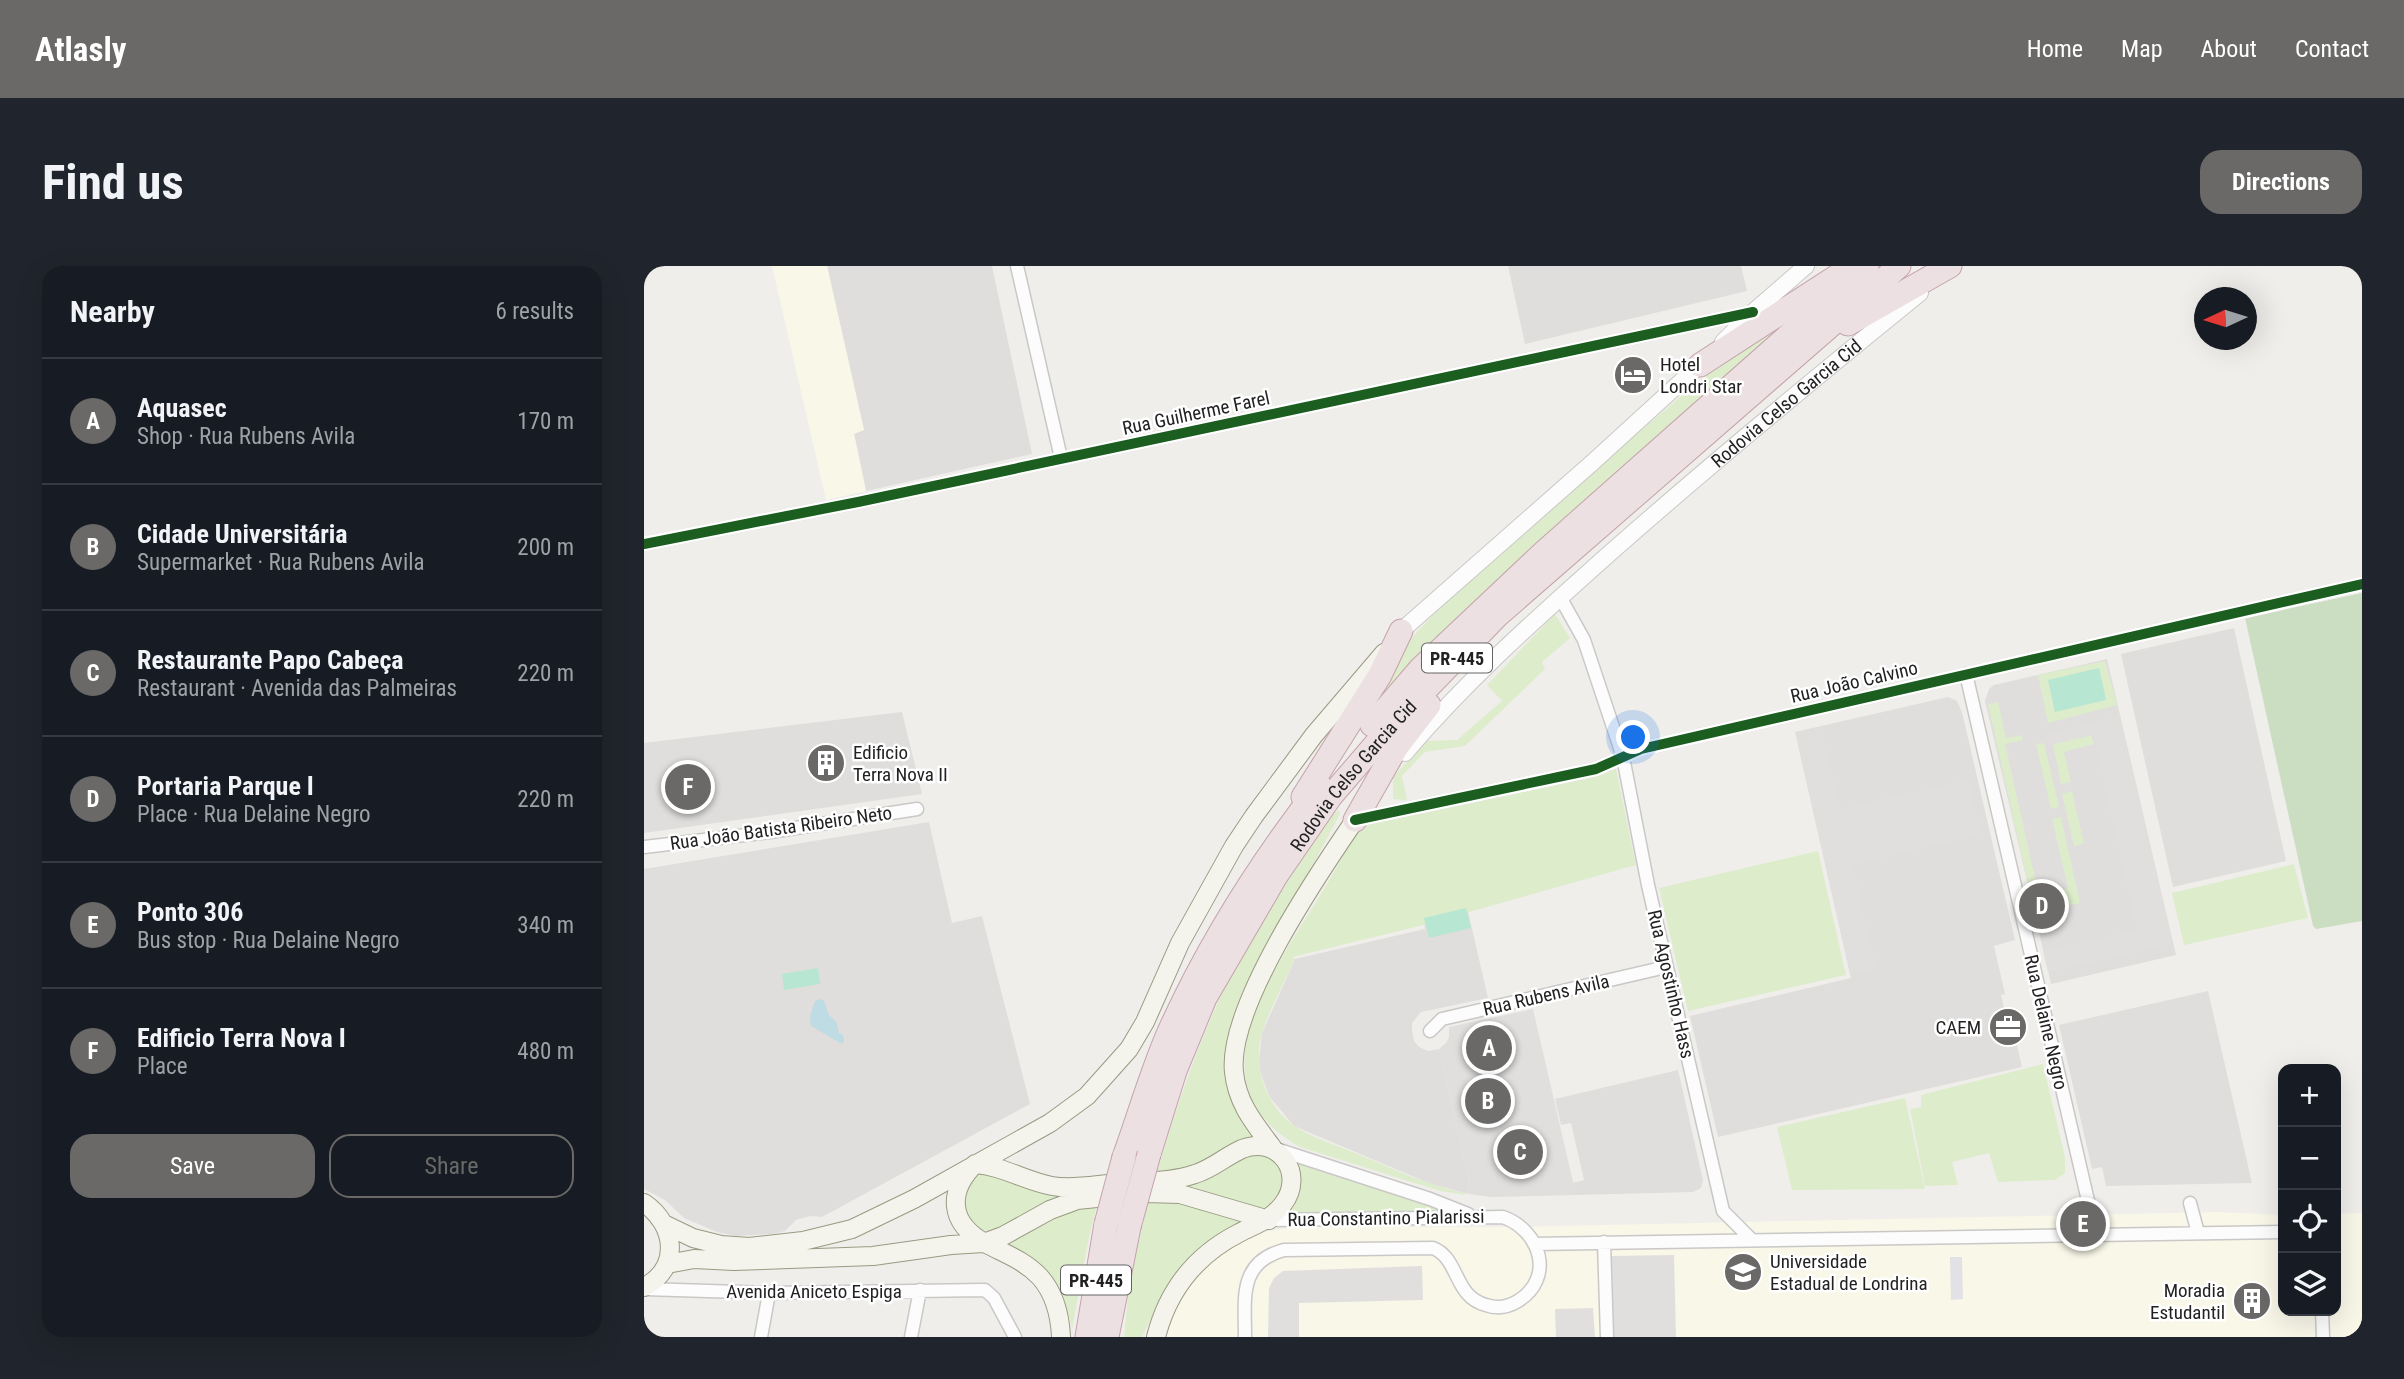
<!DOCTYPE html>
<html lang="en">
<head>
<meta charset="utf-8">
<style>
  :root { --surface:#171b24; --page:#20242c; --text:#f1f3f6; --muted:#9ea1a6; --line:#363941; --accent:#6a6968 }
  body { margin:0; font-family:"Roboto Condensed",sans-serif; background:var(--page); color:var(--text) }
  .controls { position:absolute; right:21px; bottom:21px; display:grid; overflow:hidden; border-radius:14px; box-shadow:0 7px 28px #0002 }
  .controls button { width:63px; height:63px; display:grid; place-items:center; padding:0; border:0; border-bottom:2px solid var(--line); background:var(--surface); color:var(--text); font:35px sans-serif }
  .compass { position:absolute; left:1550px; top:21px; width:63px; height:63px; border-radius:50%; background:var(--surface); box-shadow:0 7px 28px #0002; rotate:266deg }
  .you { position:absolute; left:990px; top:472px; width:24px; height:24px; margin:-18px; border:5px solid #fff; border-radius:50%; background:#1a73e8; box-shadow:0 0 0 10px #1a73e833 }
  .badge { display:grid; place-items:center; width:46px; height:46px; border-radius:50%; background:var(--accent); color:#fff; font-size:23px; font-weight:700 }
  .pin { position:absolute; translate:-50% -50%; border:4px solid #fff; box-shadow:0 2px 7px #0006 }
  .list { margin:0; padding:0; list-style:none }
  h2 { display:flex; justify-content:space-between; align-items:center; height:91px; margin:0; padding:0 28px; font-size:30px }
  h2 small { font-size:23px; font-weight:400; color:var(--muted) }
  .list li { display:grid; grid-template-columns:46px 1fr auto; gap:21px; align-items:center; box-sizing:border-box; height:126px; padding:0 28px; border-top:2px solid var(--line) }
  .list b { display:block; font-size:26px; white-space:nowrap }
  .list p { margin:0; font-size:23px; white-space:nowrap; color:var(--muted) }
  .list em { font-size:23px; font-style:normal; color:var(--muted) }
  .actions { display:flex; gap:14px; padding:21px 28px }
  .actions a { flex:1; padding:16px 0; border:2px solid var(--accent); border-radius:21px; text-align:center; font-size:24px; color:var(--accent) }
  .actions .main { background:var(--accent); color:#fff }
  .icon { flex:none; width:38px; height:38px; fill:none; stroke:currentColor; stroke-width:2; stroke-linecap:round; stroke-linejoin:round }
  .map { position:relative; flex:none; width:1718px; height:1071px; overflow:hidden; border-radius:21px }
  header { display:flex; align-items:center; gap:42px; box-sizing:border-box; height:98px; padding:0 35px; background:var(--accent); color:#fff }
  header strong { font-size:33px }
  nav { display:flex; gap:38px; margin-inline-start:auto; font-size:24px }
  .intro { display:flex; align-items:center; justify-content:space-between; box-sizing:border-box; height:168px; padding:0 42px }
  h1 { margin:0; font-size:49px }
  .button { padding:18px 32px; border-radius:21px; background:var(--accent); color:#fff; font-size:24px; font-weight:700 }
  main { display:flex; gap:42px; padding:0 42px }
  aside { flex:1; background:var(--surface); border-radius:21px; box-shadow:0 7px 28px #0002 }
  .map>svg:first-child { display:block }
  .residential { fill:#dfdedc }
  .education { fill:#f8f7e8 }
  .grass { fill:#ddeccb }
  .forest { fill:#cbdec1 }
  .pitch { fill:#b7e6d2 }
  .parking { fill:#e0dfde }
  .plaza { fill:#e2e1e5 }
  .water { fill:#bfdbe3 }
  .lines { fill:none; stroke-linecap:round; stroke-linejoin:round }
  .minor-casing { stroke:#c9c8c7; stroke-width:15 }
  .tertiary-casing { stroke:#c9c8c7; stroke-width:18 }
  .secondary-casing { stroke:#999a82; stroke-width:20 }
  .motorway-casing { stroke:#c5a2ac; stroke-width:25 }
  .minor { stroke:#fdfcfc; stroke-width:12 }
  .tertiary { stroke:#fdfcfc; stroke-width:16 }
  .secondary { stroke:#f4f4ed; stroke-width:18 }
  .motorway { stroke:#ece0e2; stroke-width:23 }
  .motorway-bridge-casing { stroke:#c5a2ac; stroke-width:25; stroke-linecap:butt }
  .motorway-bridge { stroke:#ece0e2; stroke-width:23 }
  .cycleway-casing { stroke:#fff; stroke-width:15 }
  .cycleway { stroke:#1b5e20; stroke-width:10 }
  .labels { text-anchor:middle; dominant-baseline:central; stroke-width:5; stroke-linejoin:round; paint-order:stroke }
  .shield { fill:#fff; stroke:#646464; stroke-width:2 }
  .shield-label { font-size:18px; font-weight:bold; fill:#222 }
  .poi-label { font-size:19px; fill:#222; stroke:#fff; text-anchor:start }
  .street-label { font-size:19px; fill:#222; stroke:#fff }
</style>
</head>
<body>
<header>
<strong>Atlasly</strong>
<nav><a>Home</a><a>Map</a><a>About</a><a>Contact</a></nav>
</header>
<div class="intro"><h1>Find us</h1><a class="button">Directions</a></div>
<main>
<aside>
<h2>Nearby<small>6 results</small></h2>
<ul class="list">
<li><span class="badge">A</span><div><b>Aquasec</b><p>Shop · Rua Rubens Avila</p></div><em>170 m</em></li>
<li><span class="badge">B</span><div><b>Cidade Universitária</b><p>Supermarket · Rua Rubens Avila</p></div><em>200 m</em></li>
<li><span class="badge">C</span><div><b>Restaurante Papo Cabeça</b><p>Restaurant · Avenida das Palmeiras</p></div><em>220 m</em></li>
<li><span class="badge">D</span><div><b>Portaria Parque I</b><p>Place · Rua Delaine Negro</p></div><em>220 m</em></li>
<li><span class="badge">E</span><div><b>Ponto 306</b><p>Bus stop · Rua Delaine Negro</p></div><em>340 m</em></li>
<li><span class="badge">F</span><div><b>Edificio Terra Nova I</b><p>Place</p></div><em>480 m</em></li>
</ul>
<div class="actions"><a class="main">Save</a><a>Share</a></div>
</aside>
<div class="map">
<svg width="1718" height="1071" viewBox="0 0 1718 1071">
  <rect width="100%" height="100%" fill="#f0eeeb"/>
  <!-- residential -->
  <path class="residential" d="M183,0H348L388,188L222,225L210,167L220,164Z
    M864,0H1097L1103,25L881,78Z
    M1590,362L1642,595L1529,621L1477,388Z
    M1463,393L1532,689L1407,718L1341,435L1345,423L1350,419Z
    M1304,431L1313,435L1318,446L1371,674L1350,680L1361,728L1357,729L1362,751L1366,750L1378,801L1074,871L1046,750L1207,712L1151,466Z
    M258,446L278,528L0,567V477Z
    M285,556L308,657L338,650L386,838L178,951L166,950L152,954L141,965L129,968L92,970L73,966L40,952L21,934L0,923V603Z
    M823,641L844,732L777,746L768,757V764L770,775L775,781L784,785L795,783L824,909L825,928L787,918L650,860L625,830L617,808L615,795L618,767L651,693L781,663L779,651Z
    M1564,725L1608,917L1462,920L1458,901L1448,903L1415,759Z
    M1034,804L1059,914L1057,922L1049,926L932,929L929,917L940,914L927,857L917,859L911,833Z"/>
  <!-- education -->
  <path class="education" d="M128,0H183L220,164L210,168L222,225L182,234Z
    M1574,946L1639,949V1045H1692V948L1718,947V1071H522L533,1042L549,1016L568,995L592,979L621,966L649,961H863Z"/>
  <!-- grass -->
  <path class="grass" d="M1194,13L724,449L760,380L804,333L906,242L1096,80Z
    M911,348L926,372L898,396L901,403L821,480L781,486L758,510L763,534L749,533V511L782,475L813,474L858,435L843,419Z
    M1461,395L1473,439L1404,457L1394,409Z
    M1354,436L1362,472L1378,469L1379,474L1361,478L1396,634L1388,636L1344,438Z
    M1447,469L1450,478L1420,486L1427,516L1417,518L1409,478Z
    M1400,477L1415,541L1407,543L1392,478Z
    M972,503L992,599L775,660L649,691L651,693C640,717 626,742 618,767C608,801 622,841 652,861C671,873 695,880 716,889C750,903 784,920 821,927V929L796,925L656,881C541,816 633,701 680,623C693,602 704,580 716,558Z
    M1428,525L1440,578L1430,580L1418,528Z
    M693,545H696V548L608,712L585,769L582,800L612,871C577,888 553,904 513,906C550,779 604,644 693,545Z
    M1417,551L1436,637L1418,641L1415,625L1424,622L1408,553Z
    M1174,585L1202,709L1044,745L1015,622Z
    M1650,598L1664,652L1540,679L1528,627Z
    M1399,798L1421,891V907L1411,914L1354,916L1345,887L1308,896L1314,919L1281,920L1266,843L1277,841V829Z
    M1261,832L1281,923L1148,924L1133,861Z
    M605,887C612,888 622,888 628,891C649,906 639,940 616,945L540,923L539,919Z
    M649,896L791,942L796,947H644Z
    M339,906L424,927C411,934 396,939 383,947C377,950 371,955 364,959C335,975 323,955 319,930L329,912Z
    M505,933H524L594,954L596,958C535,990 526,1012 498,1071H480L486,1012Z
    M454,936L445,971L428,1063C422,1031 411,1013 386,992C378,985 369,982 362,976L387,959Z"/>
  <!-- forest -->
  <path class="forest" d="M1718,327V655L1672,663L1669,660L1601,352Z"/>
  <!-- pitch -->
  <path class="pitch" d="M1455,402L1462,434L1411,446L1404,414Z
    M822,642L827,662L785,672L780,652Z
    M174,702L176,718L140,724L138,708Z"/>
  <!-- parking -->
  <path class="parking" d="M1476,450L1528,678L1404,706L1399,685L1493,664L1450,469L1404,479L1403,467Z
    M1178,468L1196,543L1324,514L1337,569L1208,598L1232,702L1206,708L1153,474Z
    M889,743L932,929L846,931L825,928L824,909L795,783L802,777L805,771V761Z
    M1030,989L1032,1071H969L968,990Z
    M778,1000L779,1034L655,1037V1071H624L625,1022L630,1012L639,1005Z
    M949,1042L951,1071H912L911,1043Z"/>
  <!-- plaza -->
  <path class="plaza" d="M1306,991H1318L1319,1033L1307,1034Z"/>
  <!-- water -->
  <path class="water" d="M176,733L180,735C184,744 182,749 192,755L195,767L199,769L200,775L198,778L167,760L166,750L171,735Z"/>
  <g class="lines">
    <defs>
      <path id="minor" d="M373,0L417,192
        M0,278L214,236L1109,46
        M916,331L940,374L979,491L1004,619L1079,945L1108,974
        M1322,408L1445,939
        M711,554L952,503L997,483L1718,318
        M0,581L126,566L273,543
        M786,765L798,753L1022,701
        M632,883L786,933L824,948
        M1546,937L1554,967
        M960,976L963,1071
        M890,978L1639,966
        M0,1023L125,1027L341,1024L350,1032L371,1071
        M1678,1045L1679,1071
        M117,1071L125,1027
        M267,1071L276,1024
        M601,1071C601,1033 594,996 640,984L789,982C816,993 809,1030 842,1039C853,1043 864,1041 874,1035C911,1012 897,965 859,951L625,954"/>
      <g id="tertiary">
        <path d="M1079,76L1109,46L1162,0"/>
        <path d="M757,365L949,196L1063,92"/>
        <path id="s1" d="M761,487C823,414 894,351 966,287C1067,198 1171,112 1276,27"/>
      </g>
      <path id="secondary" d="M628,881C610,857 593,837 590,806C583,742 674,608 711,554
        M0,937C32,959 37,1002 0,1021
        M22,959L49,972L77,979L105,981L159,975L208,963L270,933L406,857L443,830L485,783L501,756L536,677L590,580L610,550L670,469L740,387
        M23,998L50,993L90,995L229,990L307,979L340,977L359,970L406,944L433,934L501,927L536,928L625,954
        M417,1071C416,1049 411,1028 396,1011C380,994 361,988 341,977C305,957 303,926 331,898C359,900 381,915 408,920C430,924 455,918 477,917C501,915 528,916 551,908C568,903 582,890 598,883C635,869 662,908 639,938C627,954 612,958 595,967C552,989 524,1024 512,1071"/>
      <g id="motorway">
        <path d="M1204,58L1306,0"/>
        <path d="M1056,99L1201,5"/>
        <path d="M728,459L777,402L900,286L1223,0"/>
        <path d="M659,531L736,409L757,365"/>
        <path d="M711,554L752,482L785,439"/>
        <path id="s2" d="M505,888L531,805L561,732L632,610L687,530L755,451L854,349L1255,0"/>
        <path d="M480,891C496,848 510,796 530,755C569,671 619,593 676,520"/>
        <path d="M443,1071L462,958"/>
        <path d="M463,1071L485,961"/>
      </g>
    </defs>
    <!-- minor casing -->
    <use href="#minor" class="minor-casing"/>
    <!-- tertiary casing -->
    <use href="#tertiary" class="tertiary-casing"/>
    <!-- secondary casing -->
    <use href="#secondary" class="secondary-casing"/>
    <!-- motorway casing -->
    <use href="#motorway" class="motorway-casing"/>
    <!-- minor -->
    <use href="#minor" class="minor"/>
    <!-- tertiary -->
    <use href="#tertiary" class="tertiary"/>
    <!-- secondary -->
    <use href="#secondary" class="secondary"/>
    <!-- motorway -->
    <use href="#motorway" class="motorway"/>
    <defs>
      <path id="motorway-bridge" d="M462,958L480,891
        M485,961L505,888"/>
    </defs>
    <!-- motorway-bridge casing -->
    <use href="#motorway-bridge" class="motorway-bridge-casing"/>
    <!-- motorway-bridge -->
    <use href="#motorway-bridge" class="motorway-bridge"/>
    <defs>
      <path id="cycleway" d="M0,278L214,236L1109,46
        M711,554L952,503L997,483L1718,318"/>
    </defs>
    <!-- cycleway casing -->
    <use href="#cycleway" class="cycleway-casing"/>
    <!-- cycleway -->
    <use href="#cycleway" class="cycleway"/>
  </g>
  <!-- icons -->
  <defs>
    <symbol id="hotel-disc" viewBox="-11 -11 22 22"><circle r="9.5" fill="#6a6968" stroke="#fff"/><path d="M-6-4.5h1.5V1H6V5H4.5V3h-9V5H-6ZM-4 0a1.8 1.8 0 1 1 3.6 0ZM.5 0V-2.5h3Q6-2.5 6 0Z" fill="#fff"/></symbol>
    <symbol id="building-disc" viewBox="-11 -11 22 22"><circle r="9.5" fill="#6a6968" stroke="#fff"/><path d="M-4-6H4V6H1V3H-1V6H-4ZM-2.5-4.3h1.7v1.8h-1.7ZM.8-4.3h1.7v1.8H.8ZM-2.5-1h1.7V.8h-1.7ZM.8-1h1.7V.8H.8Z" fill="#fff"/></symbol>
    <symbol id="office-disc" viewBox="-11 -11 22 22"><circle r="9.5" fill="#6a6968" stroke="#fff"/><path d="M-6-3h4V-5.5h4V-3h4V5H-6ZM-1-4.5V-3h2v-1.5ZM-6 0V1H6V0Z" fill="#fff"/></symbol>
    <symbol id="university-disc" viewBox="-11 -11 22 22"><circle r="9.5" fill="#6a6968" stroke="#fff"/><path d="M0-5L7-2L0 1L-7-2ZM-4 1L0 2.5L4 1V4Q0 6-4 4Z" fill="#fff"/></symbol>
  </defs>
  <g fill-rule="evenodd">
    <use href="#hotel-disc" x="967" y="87" width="44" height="44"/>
    <use href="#building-disc" x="160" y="475" width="44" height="44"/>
    <use href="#office-disc" x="1342" y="739" width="44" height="44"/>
    <use href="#university-disc" x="1077" y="984" width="44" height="44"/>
    <use href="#building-disc" x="1586" y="1013" width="44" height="44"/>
  </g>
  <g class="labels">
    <!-- shield labels -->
    <g class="shield">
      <rect x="778" y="377.5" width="70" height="29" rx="5"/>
      <rect x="417" y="999.5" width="70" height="29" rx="5"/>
    </g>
    <g class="shield-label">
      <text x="813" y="392">PR-445</text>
      <text x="452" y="1014">PR-445</text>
    </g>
    <!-- poi labels -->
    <g class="poi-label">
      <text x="1016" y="98">Hotel<tspan x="1016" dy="22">Londri Star</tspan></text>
      <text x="209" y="486">Edificio<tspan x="209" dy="22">Terra Nova II</tspan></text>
      <text x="1337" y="761" text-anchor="end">CAEM</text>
      <text x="1126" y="995">Universidade<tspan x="1126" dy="22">Estadual de Londrina</tspan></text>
      <text x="1581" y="1024" text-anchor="end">Moradia<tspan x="1581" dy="22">Estudantil</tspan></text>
    </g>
    <!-- street labels -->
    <g class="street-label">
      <text stroke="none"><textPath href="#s1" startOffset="518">Rodovia Celso Garcia Cid</textPath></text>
      <text transform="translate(552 147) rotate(-12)">Rua Guilherme Farel</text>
      <text transform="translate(1210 416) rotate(-13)">Rua João Calvino</text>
      <text stroke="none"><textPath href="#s2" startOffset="434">Rodovia Celso Garcia Cid</textPath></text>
      <text transform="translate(137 562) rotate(-8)">Rua João Batista Ribeiro Neto</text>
      <text transform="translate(1027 718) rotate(77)">Rua Agostinho Hass</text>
      <text transform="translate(902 729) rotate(-13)">Rua Rubens Avila</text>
      <text transform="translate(1402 756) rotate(77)">Rua Delaine Negro</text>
      <text transform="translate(742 952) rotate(-1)">Rua Constantino Pialarissi</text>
      <text x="170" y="1025">Avenida Aniceto Espiga</text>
    </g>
  </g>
</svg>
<div class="controls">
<button>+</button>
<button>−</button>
<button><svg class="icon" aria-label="locate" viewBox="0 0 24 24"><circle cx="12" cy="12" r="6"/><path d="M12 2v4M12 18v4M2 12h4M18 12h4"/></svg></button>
<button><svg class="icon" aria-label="layers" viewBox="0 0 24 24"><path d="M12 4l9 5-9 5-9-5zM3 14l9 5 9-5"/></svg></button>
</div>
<svg class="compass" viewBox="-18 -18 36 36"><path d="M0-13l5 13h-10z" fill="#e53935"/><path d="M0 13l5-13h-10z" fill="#9ea1a6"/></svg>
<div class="you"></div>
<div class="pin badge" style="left:845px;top:782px">A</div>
<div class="pin badge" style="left:844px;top:835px">B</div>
<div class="pin badge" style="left:876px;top:886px">C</div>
<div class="pin badge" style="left:1398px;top:640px">D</div>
<div class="pin badge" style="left:1439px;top:958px">E</div>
<div class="pin badge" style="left:44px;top:521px">F</div>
</div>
</main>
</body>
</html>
